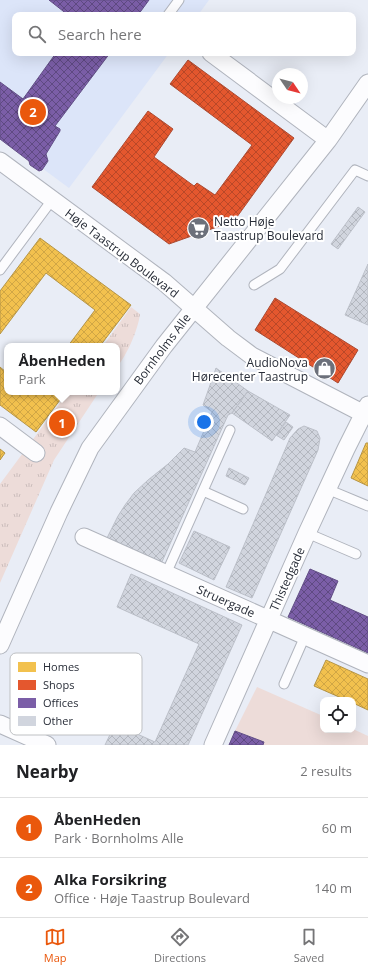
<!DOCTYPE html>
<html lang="en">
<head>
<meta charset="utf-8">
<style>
  :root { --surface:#fff; --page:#f2f2f2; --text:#202124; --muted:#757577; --line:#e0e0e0; --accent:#ea580c }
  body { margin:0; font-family:"Open Sans",sans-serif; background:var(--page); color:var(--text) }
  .controls { position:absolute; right:12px; bottom:12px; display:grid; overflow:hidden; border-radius:8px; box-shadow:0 4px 16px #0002 }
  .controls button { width:36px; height:36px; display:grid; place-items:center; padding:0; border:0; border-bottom:1px solid var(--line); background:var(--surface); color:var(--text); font:20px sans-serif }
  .compass { position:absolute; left:272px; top:68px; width:36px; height:36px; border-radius:50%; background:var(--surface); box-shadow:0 4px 16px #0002; rotate:125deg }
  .you { position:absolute; left:204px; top:422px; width:14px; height:14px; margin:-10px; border:3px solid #fff; border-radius:50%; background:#1a73e8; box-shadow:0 0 0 6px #1a73e833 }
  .badge { display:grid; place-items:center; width:26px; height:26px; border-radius:50%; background:var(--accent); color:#fff; font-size:13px; font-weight:700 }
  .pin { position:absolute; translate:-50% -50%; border:2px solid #fff; box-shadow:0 1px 4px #0006 }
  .popup { position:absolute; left:4px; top:343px; width:116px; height:52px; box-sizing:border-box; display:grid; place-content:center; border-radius:8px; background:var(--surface); filter:drop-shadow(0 1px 3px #0005); font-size:13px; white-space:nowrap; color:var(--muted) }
  .popup b { font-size:15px; color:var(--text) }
  .popup::after { content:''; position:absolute; left:50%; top:100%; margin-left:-8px; border:8px solid transparent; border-top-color:var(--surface) }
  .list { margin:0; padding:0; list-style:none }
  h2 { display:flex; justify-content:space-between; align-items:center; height:52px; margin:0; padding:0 16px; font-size:17px }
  h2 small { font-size:13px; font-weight:400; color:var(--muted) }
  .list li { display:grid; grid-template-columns:26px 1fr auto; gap:12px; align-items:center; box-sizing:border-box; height:60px; padding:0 16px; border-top:1px solid var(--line) }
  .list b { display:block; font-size:15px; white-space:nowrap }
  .list p { margin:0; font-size:13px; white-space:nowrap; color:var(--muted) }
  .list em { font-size:13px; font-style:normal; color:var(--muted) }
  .icon { flex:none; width:22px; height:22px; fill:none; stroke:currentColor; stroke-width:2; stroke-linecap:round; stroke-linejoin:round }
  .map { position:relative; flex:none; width:368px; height:745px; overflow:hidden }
  .search { position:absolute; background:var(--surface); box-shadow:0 4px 16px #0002; left:12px; right:12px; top:12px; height:44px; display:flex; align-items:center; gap:10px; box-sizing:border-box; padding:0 14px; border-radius:8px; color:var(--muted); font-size:15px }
  .sheet { height:172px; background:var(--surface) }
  nav { display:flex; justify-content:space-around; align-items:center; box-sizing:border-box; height:56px; border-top:1px solid var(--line); background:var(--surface); font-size:11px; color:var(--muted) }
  nav a { display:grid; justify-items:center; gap:2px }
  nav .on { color:var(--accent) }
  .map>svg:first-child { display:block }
  .built { fill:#dce5f9 }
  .green { fill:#eddcd9 }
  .park { fill:url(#park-tufts) }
  .homes { fill:url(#homes-cross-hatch); stroke:#b59547 }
  .shops { fill:url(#shops-cross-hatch); stroke:#ac4a31 }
  .offices { fill:url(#offices-cross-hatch); stroke:#624f86 }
  .building { fill:url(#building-cross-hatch); stroke:#bcc0c9 }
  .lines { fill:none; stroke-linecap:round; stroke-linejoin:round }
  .lane-casing { stroke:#b0b4bd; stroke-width:11 }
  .street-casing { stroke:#b0b4bd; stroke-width:19 }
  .lane { stroke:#fcfcfe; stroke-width:9 }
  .street { stroke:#fcfcfe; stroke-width:17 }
  .labels { text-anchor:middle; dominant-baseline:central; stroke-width:4; stroke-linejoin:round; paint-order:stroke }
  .poi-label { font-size:12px; fill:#282d38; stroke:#fff; text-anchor:start }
  .street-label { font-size:12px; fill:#282d38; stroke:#fff }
  .key { fill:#fff; stroke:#bec0c3; stroke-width:1 }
  .key-label { font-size:11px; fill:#282d38 }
</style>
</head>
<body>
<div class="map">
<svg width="368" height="745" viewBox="0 0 368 745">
  <defs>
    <pattern id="park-tufts" width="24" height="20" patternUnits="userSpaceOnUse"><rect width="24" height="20" fill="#eddcd9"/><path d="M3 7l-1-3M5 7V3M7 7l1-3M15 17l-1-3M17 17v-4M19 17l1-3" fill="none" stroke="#cbbdbb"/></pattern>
    <pattern id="homes-cross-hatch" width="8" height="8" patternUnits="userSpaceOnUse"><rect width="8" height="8" fill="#f2c14e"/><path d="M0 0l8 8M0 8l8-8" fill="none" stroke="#d0a645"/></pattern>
    <pattern id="shops-cross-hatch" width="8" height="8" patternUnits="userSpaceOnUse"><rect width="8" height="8" fill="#e4572e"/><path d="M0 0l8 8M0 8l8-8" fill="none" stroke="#b94828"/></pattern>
    <pattern id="offices-cross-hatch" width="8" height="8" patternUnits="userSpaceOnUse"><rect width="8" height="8" fill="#7b5ea7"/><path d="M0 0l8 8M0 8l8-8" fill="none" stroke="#5f4a82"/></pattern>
    <pattern id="building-cross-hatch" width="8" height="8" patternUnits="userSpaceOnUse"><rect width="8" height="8" fill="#d1d5de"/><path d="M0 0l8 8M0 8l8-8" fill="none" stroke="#b3b7bf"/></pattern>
  </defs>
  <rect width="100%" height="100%" fill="#e9edf6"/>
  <!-- built -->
  <path class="built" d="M0,0H209L198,15H15V53H169L69,188L0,137Z"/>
  <!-- green -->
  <path class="green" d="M257,687L323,716V730H353V729L368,736V745H263L264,742L235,731Z"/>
  <!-- park -->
  <path class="park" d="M131,307L140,314C138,330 127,355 117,367V346H103Z
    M68,392H99L54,460L0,583V484Z"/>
  <!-- homes -->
  <path class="homes" d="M40,238L131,305L100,346H68L95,310L46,273L0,334V291Z
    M0,367L7,373V392H66L36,432L0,405Z
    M366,443H368V486L351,478Z
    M0,449L5,453L0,460Z
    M326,660L368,679V710L353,703V700H346L314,686Z"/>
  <!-- shops -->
  <path class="shops" d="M188,60L294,138L234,221L169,244L92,187L148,111L173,129L154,157L194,186L197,183L215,195L252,145L170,84Z
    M275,298L358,350L338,383L255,330Z"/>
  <!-- offices -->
  <path class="offices" d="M49,0H149L138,15H68Z
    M56,53H110L55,126L60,129V131L46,154L48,161L42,170L39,171L30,165L29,161L0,139V82L23,99Z
    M310,569L338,581L330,600L368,617V653L288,617Z
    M235,731L264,742L263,745H229Z"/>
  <!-- building -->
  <path class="building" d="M358,207L365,212L338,249L331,244Z
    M368,264V325L345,315Z
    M216,368L248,391L232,413L228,415L161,564L107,538L118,516L125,505L134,493L148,480L168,464L184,448L195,452L212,412L203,405Z
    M248,391L290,415L272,441L232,413Z
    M286,422L293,427L284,440L276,435Z
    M304,426L317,431L320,438L318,450L252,598L226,587L290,438L298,429Z
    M229,468L249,478L245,485L226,476Z
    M194,531L230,547L214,580L179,563Z
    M131,574L242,625L188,745H105L115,724L155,742L199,644L117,607Z"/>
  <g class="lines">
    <defs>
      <path id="lane" d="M168,15L179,0
        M0,270L52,200
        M254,285L280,269L355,170L368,176
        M327,489L368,506
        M203,491L243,509
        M307,533L356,554
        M166,574L230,430
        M284,684L305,636"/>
      <path id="street" d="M211,53L328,140
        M0,161L164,282L228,338L252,356L368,416
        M0,426L36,453
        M84,537L368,664
        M0,645L59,512L90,448L164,346L328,140L368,83
        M0,724L47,745
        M213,745L307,533L346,449L368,405"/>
    </defs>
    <!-- lane casing -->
    <use href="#lane" class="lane-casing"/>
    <!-- street casing -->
    <use href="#street" class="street-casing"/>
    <!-- lane -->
    <use href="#lane" class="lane"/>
    <!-- street -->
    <use href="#street" class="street"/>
  </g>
  <!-- icons -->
  <defs>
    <symbol id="supermarket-disc" viewBox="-11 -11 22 22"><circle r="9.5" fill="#6c707a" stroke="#fff"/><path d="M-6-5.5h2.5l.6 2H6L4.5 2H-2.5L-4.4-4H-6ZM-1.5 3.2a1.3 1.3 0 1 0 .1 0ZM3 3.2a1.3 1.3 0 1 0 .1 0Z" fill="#fff"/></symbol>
    <symbol id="shop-disc" viewBox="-11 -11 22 22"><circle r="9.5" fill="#6c707a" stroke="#fff"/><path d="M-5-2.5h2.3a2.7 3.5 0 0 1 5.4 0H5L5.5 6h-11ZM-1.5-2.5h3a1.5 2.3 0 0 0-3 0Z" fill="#fff"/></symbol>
  </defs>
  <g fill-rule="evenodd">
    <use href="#supermarket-disc" x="186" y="216" width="25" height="25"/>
    <use href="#shop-disc" x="312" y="356" width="25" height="25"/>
  </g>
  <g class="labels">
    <!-- poi labels -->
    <g class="poi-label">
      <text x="214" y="221">Netto Høje<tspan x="214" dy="14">Taastrup Boulevard</tspan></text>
      <text x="308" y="362" text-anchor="end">AudioNova<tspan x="308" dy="14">Hørecenter Taastrup</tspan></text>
    </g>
    <!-- street labels -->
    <g class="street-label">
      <text transform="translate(122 253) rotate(37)">Høje Taastrup Boulevard</text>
      <text transform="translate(162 349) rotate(-53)">Bornholms Alle</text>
      <text transform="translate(287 579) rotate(-66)">Thistedgade</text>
      <text transform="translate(226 601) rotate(24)">Struergade</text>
    </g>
  </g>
  <!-- legend -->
  <rect x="10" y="653" width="132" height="82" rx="6" class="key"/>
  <rect x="18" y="662" width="18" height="10" fill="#f2c14e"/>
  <rect x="18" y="680" width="18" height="10" fill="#e4572e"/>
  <rect x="18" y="698" width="18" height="10" fill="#7b5ea7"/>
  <rect x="18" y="716" width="18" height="10" fill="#d1d5de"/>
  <g class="key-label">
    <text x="43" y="671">Homes</text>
    <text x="43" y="689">Shops</text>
    <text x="43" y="707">Offices</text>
    <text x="43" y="725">Other</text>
  </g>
</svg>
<div class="controls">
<button><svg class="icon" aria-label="locate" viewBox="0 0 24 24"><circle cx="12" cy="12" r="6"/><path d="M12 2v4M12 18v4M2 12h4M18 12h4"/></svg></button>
</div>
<svg class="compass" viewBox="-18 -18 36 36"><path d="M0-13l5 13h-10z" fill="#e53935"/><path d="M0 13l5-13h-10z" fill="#757577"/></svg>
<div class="you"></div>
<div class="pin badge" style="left:62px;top:423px">1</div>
<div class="popup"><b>ÅbenHeden</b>Park</div>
<div class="pin badge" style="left:33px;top:112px">2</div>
<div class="search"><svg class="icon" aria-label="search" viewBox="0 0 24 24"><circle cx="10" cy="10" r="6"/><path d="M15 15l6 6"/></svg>Search here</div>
</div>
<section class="sheet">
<h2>Nearby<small>2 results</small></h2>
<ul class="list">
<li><span class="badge">1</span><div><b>ÅbenHeden</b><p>Park · Bornholms Alle</p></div><em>60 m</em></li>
<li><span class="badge">2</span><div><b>Alka Forsikring</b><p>Office · Høje Taastrup Boulevard</p></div><em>140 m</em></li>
</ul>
</section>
<nav>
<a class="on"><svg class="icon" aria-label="map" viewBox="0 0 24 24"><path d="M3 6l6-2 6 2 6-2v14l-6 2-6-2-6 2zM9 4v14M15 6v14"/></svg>Map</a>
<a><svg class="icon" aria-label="directions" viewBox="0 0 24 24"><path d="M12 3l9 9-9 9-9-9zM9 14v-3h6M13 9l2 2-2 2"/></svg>Directions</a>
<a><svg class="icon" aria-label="saved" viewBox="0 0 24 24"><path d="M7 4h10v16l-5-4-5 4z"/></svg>Saved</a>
</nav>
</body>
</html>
